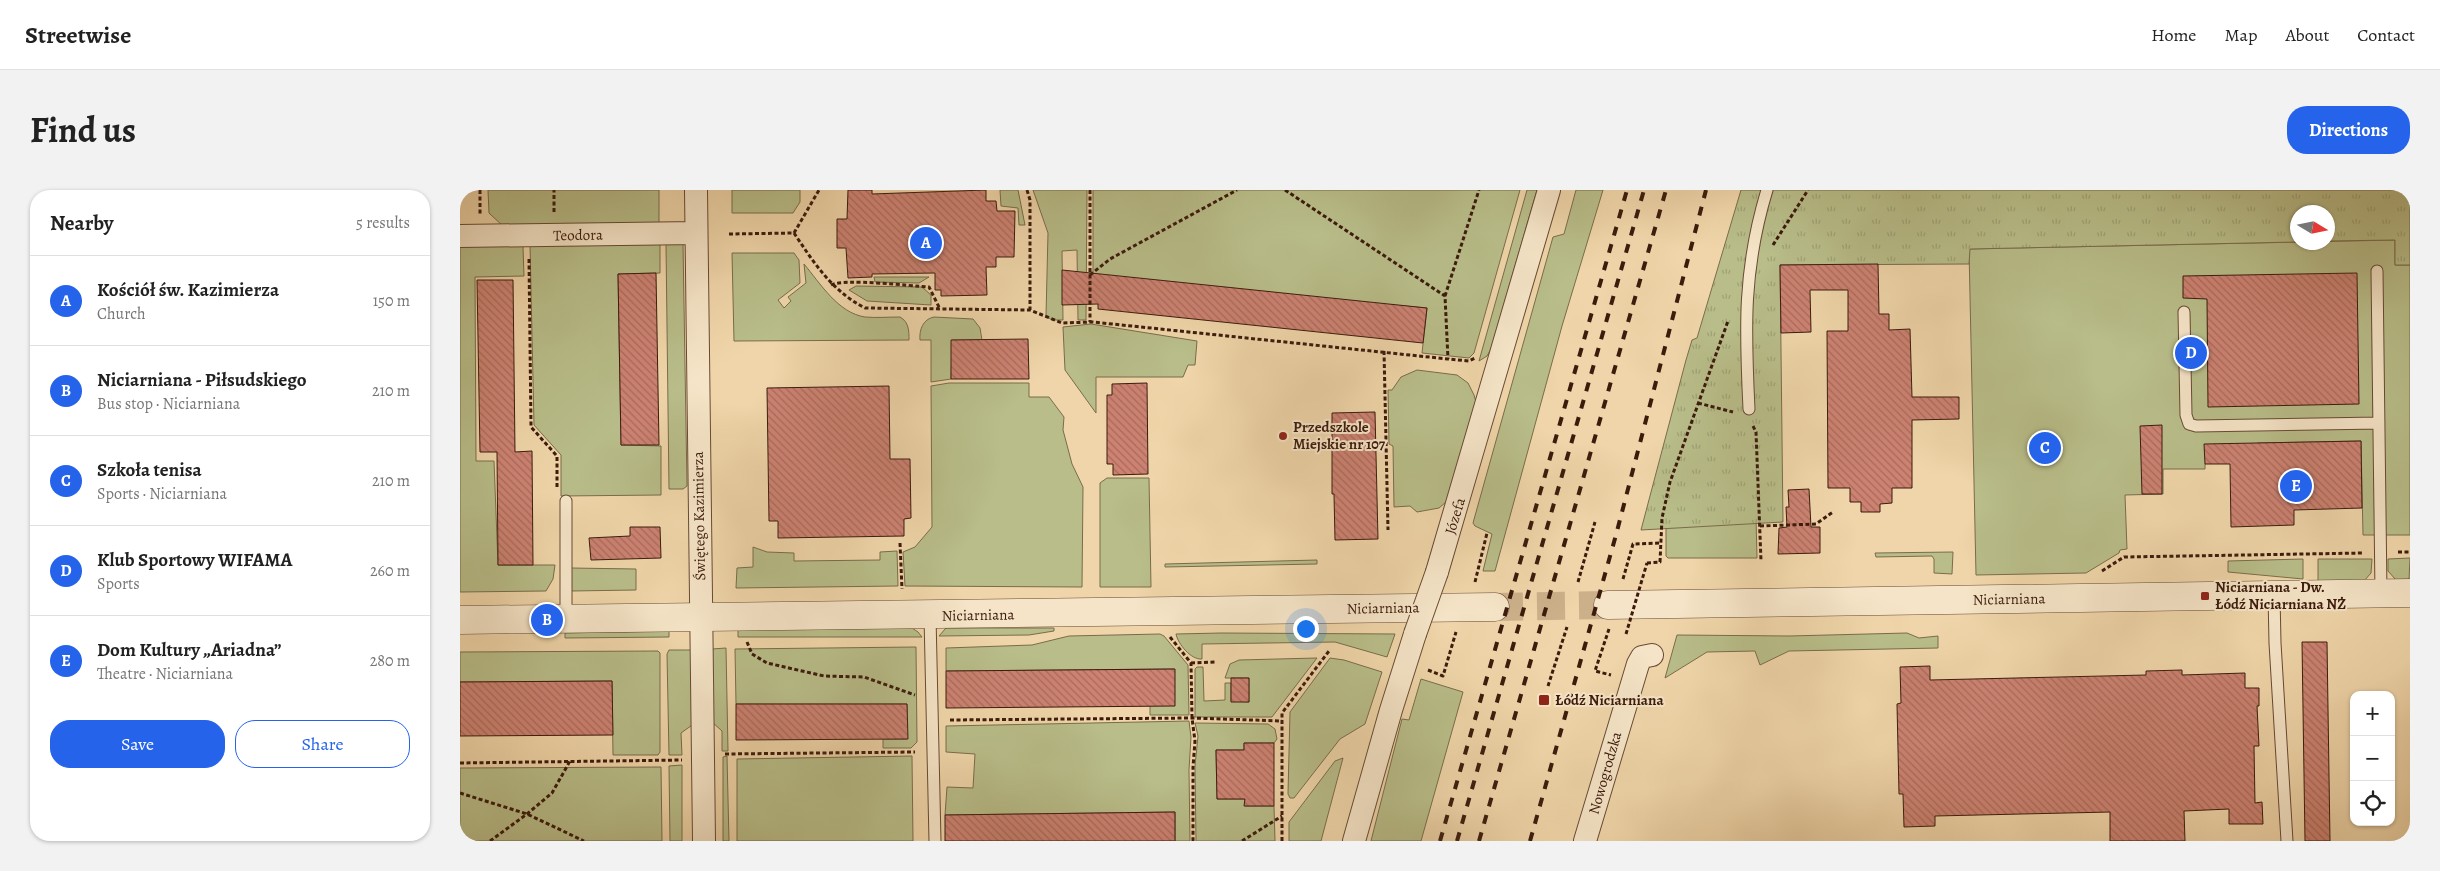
<!DOCTYPE html>
<html lang="en">
<head>
<meta charset="utf-8">
<style>
  :root { --surface:#fff; --page:#f2f2f2; --text:#222; --muted:#767676; --line:#e0e0e0; --accent:#2563eb }
  body { margin:0; font-family:Alegreya,serif; background:var(--page); color:var(--text) }
  .controls { position:absolute; right:15px; bottom:15px; display:grid; overflow:hidden; border-radius:10px; box-shadow:0 1px 4px #0004 }
  .controls button { width:45px; height:45px; display:grid; place-items:center; padding:0; border:0; border-bottom:1px solid var(--line); background:var(--surface); color:var(--text); font:25px sans-serif }
  .compass { position:absolute; left:1830px; top:15px; width:45px; height:45px; border-radius:50%; background:var(--surface); box-shadow:0 1px 4px #0004; rotate:100deg }
  .you { position:absolute; left:845px; top:438px; width:18px; height:18px; margin:-12px; border:4px solid #fff; border-radius:50%; background:#1a73e8; box-shadow:0 0 0 8px #1a73e833 }
  .badge { display:grid; place-items:center; width:32px; height:32px; border-radius:50%; background:var(--accent); color:#fff; font-size:16px; font-weight:700 }
  .pin { position:absolute; translate:-50% -50%; border:2px solid #fff; box-shadow:0 1px 5px #0006 }
  .list { margin:0; padding:0; list-style:none }
  h2 { display:flex; justify-content:space-between; align-items:center; height:65px; margin:0; padding:0 20px; font-size:21px }
  h2 small { font-size:16px; font-weight:400; color:var(--muted) }
  .list li { display:grid; grid-template-columns:32px 1fr auto; gap:15px; align-items:center; box-sizing:border-box; height:90px; padding:0 20px; border-top:1px solid var(--line) }
  .list b { display:block; font-size:19px; white-space:nowrap }
  .list p { margin:0; font-size:16px; white-space:nowrap; color:var(--muted) }
  .list em { font-size:16px; font-style:normal; color:var(--muted) }
  .actions { display:flex; gap:10px; padding:15px 20px }
  .actions a { flex:1; padding:11px 0; border:1px solid var(--accent); border-radius:20px; text-align:center; font-size:18px; color:var(--accent) }
  .actions .main { background:var(--accent); color:#fff }
  .icon { flex:none; width:28px; height:28px; fill:none; stroke:currentColor; stroke-width:2; stroke-linecap:round; stroke-linejoin:round }
  .map { position:relative; flex:none; width:1950px; height:651px; overflow:hidden; border-radius:20px }
  header { display:flex; align-items:center; gap:30px; box-sizing:border-box; height:70px; padding:0 25px; background:var(--surface); border-bottom:1px solid var(--line) }
  header strong { font-size:24px }
  nav { display:flex; gap:28px; margin-inline-start:auto; font-size:18px }
  .intro { display:flex; align-items:center; justify-content:space-between; box-sizing:border-box; height:120px; padding:0 30px }
  h1 { margin:0; font-size:35px }
  .button { padding:12px 22px; border-radius:20px; background:var(--accent); color:#fff; font-size:18px; font-weight:700 }
  main { display:flex; gap:30px; padding:0 30px }
  aside { flex:1; background:var(--surface); border-radius:20px; box-shadow:0 1px 4px #0004 }
  .map>svg:first-child { display:block }
  .green { fill:#b8bd89; stroke:#7a6c4b }
  .park { fill:url(#park-tufts); stroke:#7a6c4b }
  .building { fill:url(#building-back-hatch); stroke:#3c1b0d }
  .lines { fill:none; stroke-linecap:round; stroke-linejoin:round }
  .tertiary-tunnel { stroke:#cbb08a; stroke-width:28; stroke-dasharray:28 14; stroke-linecap:butt }
  .service-casing { stroke:#694a34; stroke-width:13 }
  .minor-casing { stroke:#694a34; stroke-width:24 }
  .tertiary-casing { stroke:#694a34; stroke-width:29 }
  .path { stroke:#3c1b0d; stroke-width:3; stroke-dasharray:4 2.5; stroke-linecap:butt }
  .service { stroke:#f5e4c7; stroke-width:11 }
  .minor { stroke:#f5e4c7; stroke-width:22 }
  .tertiary { stroke:#f5e4c7; stroke-width:28 }
  .rail { stroke:#3c1b0d; stroke-width:4; stroke-dasharray:9 9; stroke-linecap:butt }
  .minor-bridge-casing { stroke:#694a34; stroke-width:24; stroke-linecap:butt }
  .path-bridge { stroke:#3c1b0d; stroke-width:3; stroke-dasharray:4 2.5; stroke-linecap:butt }
  .minor-bridge { stroke:#f5e4c7; stroke-width:22 }
  .poi-dot { fill:#8f2418; stroke:#f5e4c7; stroke-width:2 }
  .labels { text-anchor:middle; dominant-baseline:central; stroke-width:4; stroke-linejoin:round; paint-order:stroke }
  .street-label { font-size:15px; fill:#3c1b0d; stroke:#f5e4c7 }
  .poi-label { font-size:15px; font-weight:bold; fill:#3c1b0d; stroke:#f5e4c7; text-anchor:start }
</style>
</head>
<body>
<header>
<strong>Streetwise</strong>
<nav><a>Home</a><a>Map</a><a>About</a><a>Contact</a></nav>
</header>
<div class="intro"><h1>Find us</h1><a class="button">Directions</a></div>
<main>
<aside>
<h2>Nearby<small>5 results</small></h2>
<ul class="list">
<li><span class="badge">A</span><div><b>Kościół św. Kazimierza</b><p>Church</p></div><em>150 m</em></li>
<li><span class="badge">B</span><div><b>Niciarniana - Piłsudskiego</b><p>Bus stop · Niciarniana</p></div><em>210 m</em></li>
<li><span class="badge">C</span><div><b>Szkoła tenisa</b><p>Sports · Niciarniana</p></div><em>210 m</em></li>
<li><span class="badge">D</span><div><b>Klub Sportowy WIFAMA</b><p>Sports</p></div><em>260 m</em></li>
<li><span class="badge">E</span><div><b>Dom Kultury „Ariadna”</b><p>Theatre · Niciarniana</p></div><em>280 m</em></li>
</ul>
<div class="actions"><a class="main">Save</a><a>Share</a></div>
</aside>
<div class="map">
<svg width="1950" height="651" viewBox="0 0 1950 651">
  <defs>
    <pattern id="park-tufts" width="24" height="20" patternUnits="userSpaceOnUse" patternTransform="scale(1.25)"><rect width="24" height="20" fill="#b8bd89"/><path d="M3 7l-1-3M5 7V3M7 7l1-3M15 17l-1-3M17 17v-4M19 17l1-3" fill="none" stroke="#9fa275"/></pattern>
    <pattern id="building-back-hatch" width="6" height="6" patternUnits="userSpaceOnUse" patternTransform="scale(1.25)"><rect width="6" height="6" fill="#cd8272"/><path d="M-1 5l2 2M0 0l6 6M5-1l2 2" fill="none" stroke="#a86a5c"/></pattern>
  </defs>
  <rect width="100%" height="100%" fill="#efd5a9"/>
  <filter id="stains"><feTurbulence type="fractalNoise" baseFrequency=".004" numOctaves="4"/><feColorMatrix values="0 0 0 0 .2 0 0 0 0 .09 0 0 0 0 .02 0 0 0 .5 -.17"/></filter>
  <radialGradient id="worn" r=".72"><stop offset=".6" stop-color="#630" stop-opacity="0"/><stop offset="1" stop-color="#630" stop-opacity=".3"/></radialGradient>
  <!-- green -->
  <path class="green" d="M28,0H199V36L44,37L29,23Z
    M272,0H340V12L333,23H272Z
    M540,0H558L565,35H559L558,18L541,16Z
    M573,0H627L626,130H618L617,60L602,61L603,130H592L586,126L588,43Z
    M633,0H1060L1014,163L1009,168L962,163L967,118L633,89Z
    M1067,0H1077L1031,159L1027,166L1019,171Z
    M1116,0H1143L1102,136L1035,381H1023L1032,344L1015,336L1013,333L1093,47L1104,44Z
    M1935,50V75H1950V345H1903L1901,251L1798,253L1745,274V279H1703V304L1665,305L1667,359L1660,360L1659,363L1626,383L1516,385L1509,59Z
    M61,54L63,57L64,86L15,87L16,271H34L38,375H95L93,389L86,401L0,402V55Z
    M200,54V83L158,84L161,255L201,256V305L101,306V265L74,235L70,55Z
    M206,54H223L227,296L223,299H209Z
    M272,63H334L339,70L340,93L318,110L324,118L331,111L328,107L346,93L344,74C360,93 378,123 405,127C416,128 428,127 440,127C449,132 449,141 449,150L274,151Z
    M414,87H469L459,93L415,92Z
    M396,96L462,97L471,105V115L407,111L389,100Z
    M474,127L513,129L520,138L522,150H492L491,189L471,192V150H460C459,140 463,129 474,127Z
    M631,134L737,151L735,175H728L723,187H636V223L605,180L603,137Z
    M957,180L997,185L1008,193L1014,205L1016,212L986,312L979,318L957,322L950,316L934,317L933,256L929,254L928,200H932L941,187Z
    M489,193H569V207H589L604,227L603,240L612,274L623,297L622,397L445,396L443,362L455,357L472,337L471,196Z
    M1294,247L1297,368H1208L1206,366V337Z
    M647,288H689L691,397H640V293Z
    M293,357L307,362L334,363V371L420,370V362L437,361L438,396L276,398L277,378L293,377Z
    M1493,362L1492,384L1474,383V369L1472,366L1416,367L1415,363Z
    M1950,368L1949,390H1936L1928,381V369Z
    M1843,369V389L1768,382V371Z
    M1858,369H1912L1911,383L1904,391L1858,392Z
    M857,370V374L705,377V374Z
    M111,378L176,379V400L111,401Z
    M452,438L458,442L462,447H278V440Z
    M486,438H594V441L569,445L479,446Z
    M209,441V447L105,448V443Z
    M761,443L935,444L927,467L875,452L742,454V469C731,470 718,454 716,444Z
    M1447,443L1459,448L1478,446V458L1329,461L1300,475L1295,461L1247,462L1205,488L1217,445L1329,446Z
    M700,444L704,446L728,475L729,525H690V516L714,479L486,481V458L572,455L609,446Z
    M456,457L457,552L451,558H423V549H447V514H276L275,459Z
    M266,458L268,561H262V541L252,532V459Z
    M209,460H234L235,533L221,543L222,565H209L207,464Z
    M198,461L200,463V562L198,565H153L152,491L0,492V462Z
    M857,468L812,527H735V479L737,477H743L744,511L765,510V493H771V511L789,512V488H765L770,474L779,470Z
    M870,468L884,470L922,482L905,534L880,549L834,608H830L828,604L830,522Z
    M961,489L1003,502L961,651H911L942,529L949,530Z
    M729,531L731,547L729,580L730,651H715V622L485,625L487,597L513,598L515,564L486,562V536Z
    M735,533L808,534L815,539L817,549L814,553H784V560H756L757,609H785V616H814L815,651H736L735,576L738,546Z
    M267,566L269,651H263V567Z
    M452,566L453,651H277V569Z
    M883,568L861,651H829V632L875,571Z
    M222,575V651H210L209,576Z
    M201,577L202,651H0V578Z"/>
  <!-- park -->
  <path class="park" d="M1281,0H1950V75H1935V50L1868,51V22H1838L1837,52L1510,59L1509,74L1320,75L1323,332L1181,340L1226,170L1232,150L1237,148Z"/>
  <!-- building -->
  <path class="building" d="M388,0H412V4L526,0V11H536L537,21H555L554,67H536V77H526L527,105L481,106V100H475V83L412,84V87L388,88L386,58H377V29H387Z
    M1418,74L1419,124H1429V140L1450,139L1452,207H1499V229L1452,230V298H1432V313L1420,314V322H1401V312H1390V298H1368L1367,141H1388V100H1350L1351,142L1321,143L1320,75Z
    M602,80L967,118L963,153L638,119V114L602,115Z
    M196,83L199,255H161L158,84Z
    M1897,83L1899,214L1748,217L1747,109L1723,108V86Z
    M17,90H53L55,262L72,261L73,375H38L37,262H20Z
    M568,149L569,189H491V150Z
    M687,193L688,284L653,285V274H647V205H652V194Z
    M429,196L430,269H450L451,328L444,329V346L318,348V331H309L307,198Z
    M915,222L918,349L875,350L874,304H872V223Z
    M1702,235V304H1682L1680,236Z
    M1901,251L1902,318L1834,320V335L1771,337L1770,274H1745L1744,254Z
    M1349,299L1351,337H1360V363L1318,364L1319,338L1327,337L1326,317H1329L1328,300Z
    M170,337H200L201,368L131,370L129,348L170,346Z
    M1842,452H1867L1870,651H1845Z
    M1470,476V490L1686,485V481L1722,480V485L1785,483V498H1799V516H1797L1799,556H1794L1795,613L1802,612L1803,634H1769V619L1724,621L1725,651H1650V622L1475,626V636L1444,637L1443,604H1439L1437,514L1441,513L1440,477Z
    M715,479V516L486,518V481Z
    M771,488H789V512H771Z
    M152,491L153,545L0,546V492Z
    M276,514H447L448,549L276,550Z
    M784,553H814V616H784L785,609H757L756,560H784Z
    M715,622V651H485V625Z"/>
  <g class="lines">
    <!-- tertiary-tunnel -->
    <path class="tertiary-tunnel" d="M1035,417L1148,415"/>
    <defs>
      <path id="service" d="M1917,81L1921,403
        M1724,122L1726,225L1729,234L1736,236L1919,233
        M1289,219C1285,138 1283,79 1307,0
        M1814,405L1815,453L1827,651
        M470,426L475,651
        M106,429V311"/>
      <path id="minor" d="M236,0L244,651
        M0,46L236,43
        M977,382L1089,0
        M894,651L931,520L955,444
        M1125,651L1178,474L1182,467L1192,465"/>
      <path id="tertiary" d="M1148,415L1950,403
        M0,430L1035,417"/>
    </defs>
    <!-- service casing -->
    <use href="#service" class="service-casing"/>
    <!-- minor casing -->
    <use href="#minor" class="minor-casing"/>
    <!-- tertiary casing -->
    <use href="#tertiary" class="tertiary-casing"/>
    <!-- path -->
    <path class="path" d="M20,0V24
      M567,0L570,10V120
      M630,0V132
      M825,0L985,106L988,169
      M94,22V0
      M334,43L359,0
      M269,44L334,43C354,73 372,101 405,118L570,120L602,133L633,132L988,169L1009,171L1015,168
      M1313,55L1348,0
      M69,69L71,237L97,266V298
      M630,85L650,69L777,0
      M371,95C385,88 450,96 469,97L480,119
      M985,106L1019,0
      M924,161L928,340
      M1238,213L1273,222
      M1293,236L1296,242L1301,371
      M1300,336L1356,334L1373,322
      M440,353L442,399
      M1938,362H1950
      M1187,373L1200,372L1202,328L1210,292L1268,131
      M1642,381L1664,367L1904,363
      M1163,389L1173,354L1200,353
      M1015,392L1027,343
      M1118,392L1135,332
      M1149,439L1135,481L1151,485
      M710,447L731,473L732,528L735,551L733,577V651
      M287,452L292,464L307,473L364,486L404,487L455,505
      M731,473L756,472
      M968,480L983,486L996,442
      M1088,496L1107,437
      M490,530L732,528L822,531
      M265,564L455,562
      M0,573L222,570
      M0,603L67,624L124,651
      M30,651L67,624L92,603L110,571
      M782,651L822,626
      M822,651V523L869,461"/>
    <!-- service -->
    <use href="#service" class="service"/>
    <!-- minor -->
    <use href="#minor" class="minor"/>
    <!-- tertiary -->
    <use href="#tertiary" class="tertiary"/>
    <!-- rail -->
    <path class="rail" d="M980,651L1167,0
      M997,651L1184,0
      M1019,651L1206,0
      M1070,651L1156,345L1246,0"/>
    <defs>
      <path id="minor-bridge" d="M955,444L977,382"/>
    </defs>
    <!-- minor-bridge casing -->
    <use href="#minor-bridge" class="minor-bridge-casing"/>
    <!-- path-bridge -->
    <path class="path-bridge" d="M1166,444L1187,373"/>
    <!-- minor-bridge -->
    <use href="#minor-bridge" class="minor-bridge"/>
  </g>
  <!-- markers -->
  <g class="poi-dot">
    <circle cx="823" cy="246" r="5"/>
    <rect x="1740" y="401" width="10" height="10" rx="2.5"/>
    <rect x="1078" y="504" width="12" height="12" rx="2.5"/>
  </g>
  <g class="labels">
    <!-- street labels -->
    <g class="street-label">
      <text transform="translate(118 45) rotate(-1)">Teodora</text>
      <text transform="translate(239 326) rotate(-91)">Świętego Kazimierza</text>
      <text transform="translate(995 326) rotate(-73)">Józefa</text>
      <text transform="translate(1549 409) rotate(-1)">Niciarniana</text>
      <text transform="translate(923 418) rotate(-1)">Niciarniana</text>
      <text transform="translate(518 425) rotate(-1)">Niciarniana</text>
      <text transform="translate(1145 583) rotate(-74)">Nowogrodzka</text>
    </g>
    <!-- poi labels -->
    <g class="poi-label">
      <text x="833" y="237">Przedszkole<tspan x="833" dy="17">Miejskie nr 107</tspan></text>
      <text x="1755" y="397">Niciarniana - Dw.<tspan x="1755" dy="17">Łódź Niciarniana NŻ</tspan></text>
      <text x="1095" y="510">Łódź Niciarniana</text>
    </g>
  </g>
  <rect width="100%" height="100%" filter="url(#stains)"/>
  <rect width="100%" height="100%" fill="url(#worn)"/>
</svg>
<div class="controls">
<button>+</button>
<button>−</button>
<button><svg class="icon" aria-label="locate" viewBox="0 0 24 24"><circle cx="12" cy="12" r="6"/><path d="M12 2v4M12 18v4M2 12h4M18 12h4"/></svg></button>
</div>
<svg class="compass" viewBox="-18 -18 36 36"><path d="M0-13l5 13h-10z" fill="#e53935"/><path d="M0 13l5-13h-10z" fill="#767676"/></svg>
<div class="you"></div>
<div class="pin badge" style="left:466px;top:53px">A</div>
<div class="pin badge" style="left:87px;top:430px">B</div>
<div class="pin badge" style="left:1585px;top:258px">C</div>
<div class="pin badge" style="left:1731px;top:163px">D</div>
<div class="pin badge" style="left:1836px;top:296px">E</div>
</div>
</main>
</body>
</html>
